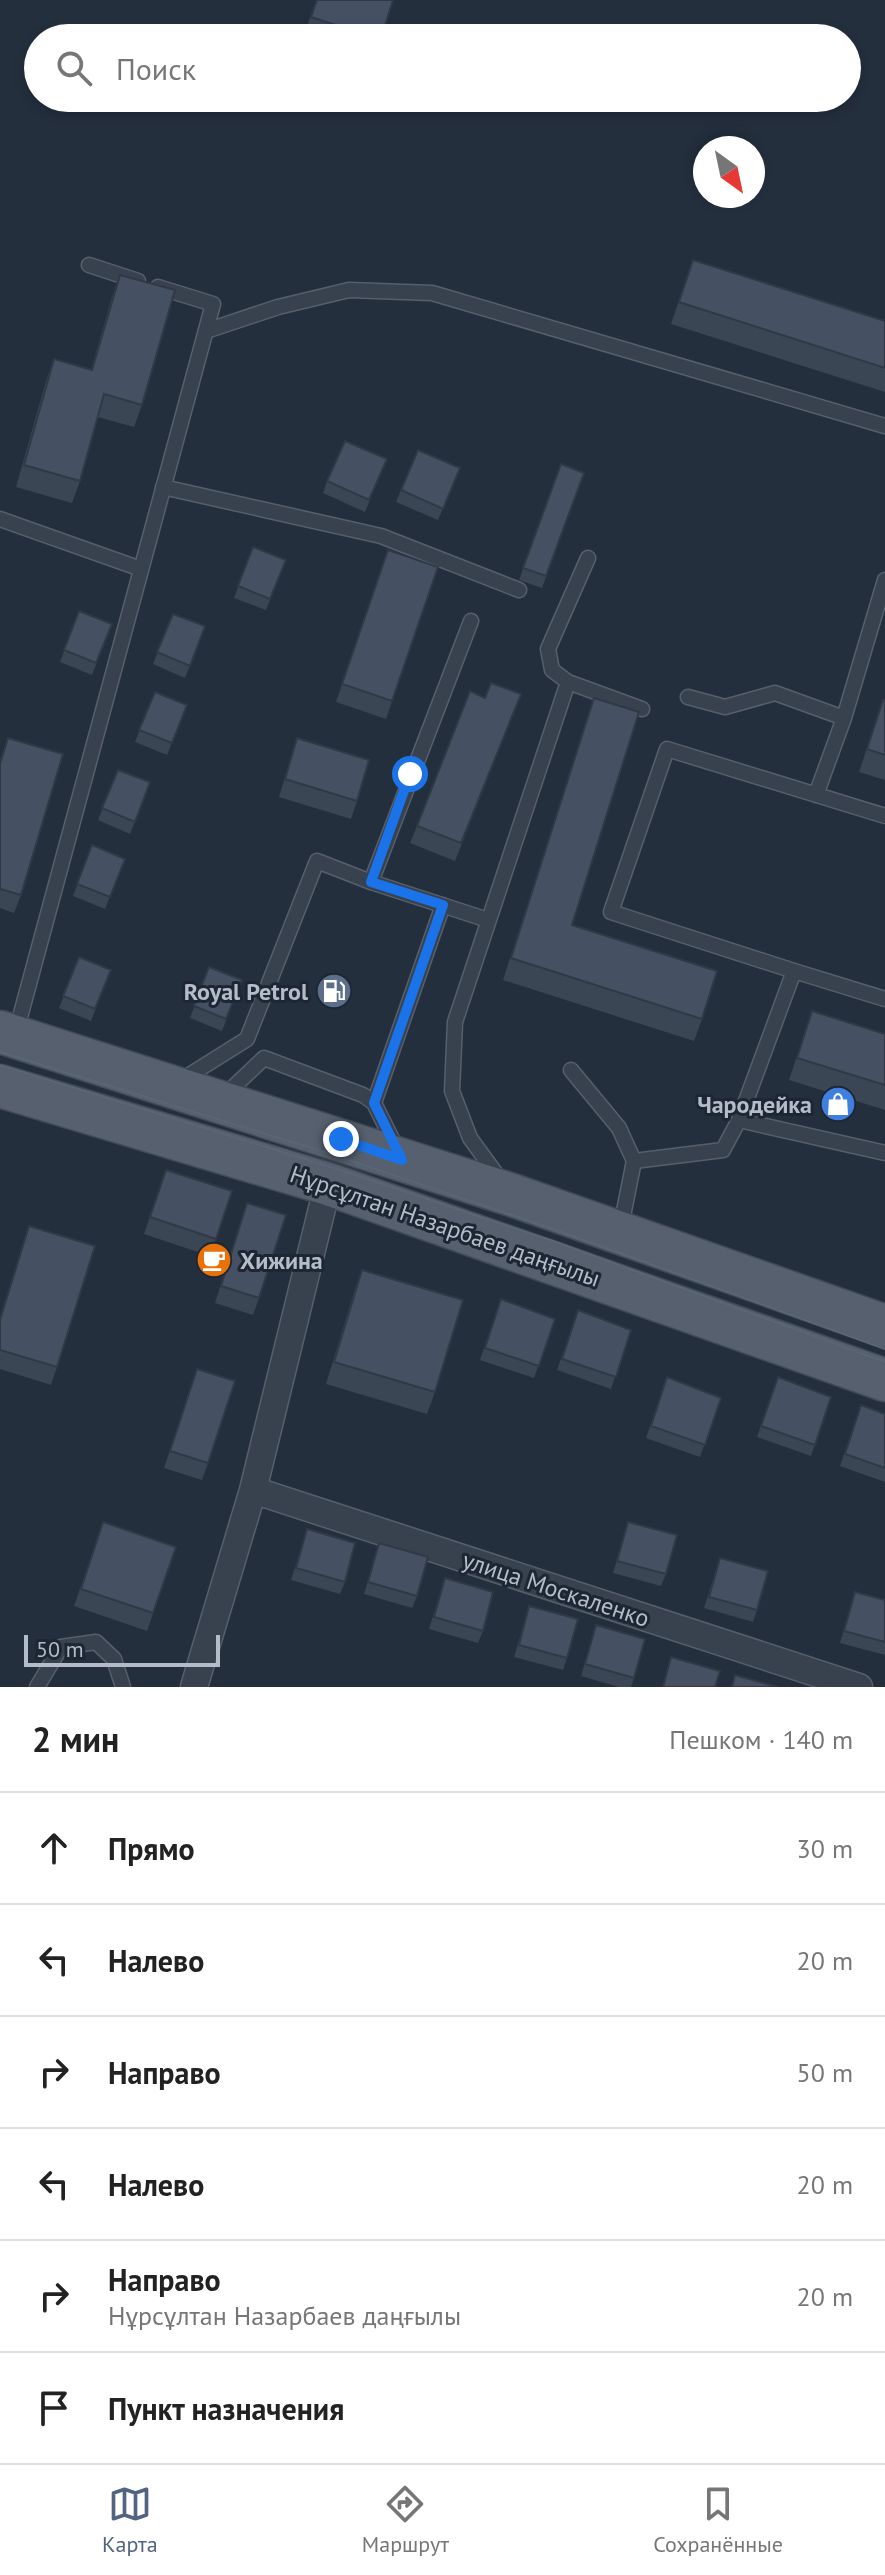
<!DOCTYPE html>
<html lang="ru">
<head>
<meta charset="utf-8">
<style>
  :root { --surface:#fff; --page:#f2f2f2; --text:#222; --muted:#767676; --line:#e0e0e0; --accent:#516482 }
  body { margin:0; font-family:"PT Sans",sans-serif; background:var(--page); color:var(--text) }
  .compass { position:absolute; left:693px; top:136px; width:72px; height:72px; border-radius:50%; background:var(--surface); box-shadow:0 4px 12px #0003; rotate:147deg }
  .scale { position:absolute; left:24px; bottom:20px; width:196px; box-sizing:border-box; padding-left:8px; border:4px solid #b4bcc9; border-top:0; font-size:22px; line-height:28px; white-space:nowrap; color:#b4bcc9; -webkit-text-stroke:6px #1d2633; paint-order:stroke }
  .stop { position:absolute; width:24px; height:24px; margin:-18px; border:6px solid #1a73e8; border-radius:50%; background:#fff }
  .stop.end { background:#1a73e8; border-color:#fff; box-shadow:0 2px 8px #0008 }
  .list { margin:0; padding:0; list-style:none }
  h2 { display:flex; justify-content:space-between; align-items:center; height:104px; margin:0; padding:0 32px; font-size:34px }
  h2 small { font-size:26px; font-weight:400; color:var(--muted) }
  .list li { display:grid; grid-template-columns:52px 1fr auto; gap:24px; align-items:center; box-sizing:border-box; height:112px; padding:0 32px; border-top:2px solid var(--line) }
  .list b { display:block; font-size:30px; white-space:nowrap }
  .list p { margin:0; font-size:26px; white-space:nowrap; color:var(--muted) }
  .list em { font-size:26px; font-style:normal; color:var(--muted) }
  .icon { flex:none; width:44px; height:44px; fill:none; stroke:currentColor; stroke-width:2; stroke-linecap:round; stroke-linejoin:round }
  .map { position:relative; flex:none; width:885px; height:1687px; overflow:hidden }
  .search { position:absolute; background:var(--surface); box-shadow:0 4px 12px #0003; left:24px; right:24px; top:24px; height:88px; display:flex; align-items:center; gap:20px; box-sizing:border-box; padding:0 28px; border-radius:44px; color:var(--muted); font-size:30px }
  .sheet { height:776px; background:var(--surface) }
  nav { display:flex; justify-content:space-around; align-items:center; box-sizing:border-box; height:112px; border-top:2px solid var(--line); background:var(--surface); font-size:22px; color:var(--muted) }
  nav a { display:grid; justify-items:center; gap:4px }
  nav .on { color:var(--accent) }
  .map>svg:first-child { display:block }
  .lines { fill:none; stroke-linecap:round; stroke-linejoin:round }
  .lane-casing { stroke:#565f6c; stroke-width:17 }
  .street-casing { stroke:#565f6c; stroke-width:29 }
  .primary-casing { stroke:#414a57; stroke-width:45 }
  .lane { stroke:#38414e; stroke-width:14 }
  .street { stroke:#38414e; stroke-width:26 }
  .primary { stroke:#56606e; stroke-width:42 }
  .tram { stroke:#5a6575; stroke-width:2 }
  .wall { fill:#3b4654 }
  .building { fill:#455162; stroke:#303945; stroke-width:2 }
  .route { stroke:#1a73e8; stroke-width:10 }
  .labels { text-anchor:middle; dominant-baseline:central; stroke-width:6; stroke-linejoin:round; paint-order:stroke }
  .poi-label { font-size:24px; font-weight:bold; fill:#b4bcc9; stroke:#1d2633; text-anchor:end }
  .street-label { font-size:24px; fill:#b4bcc9; stroke:#1d2633 }
</style>
</head>
<body>
<div class="map">
<svg width="885" height="1687" viewBox="0 0 885 1687">
  <rect width="100%" height="100%" fill="#242f3e"/>
  <g class="lines">
    <defs>
      <path id="lane" d="M89,265L138,281
        M206,331L278,307L349,290L432,293L885,426
        M163,487L381,536L519,590
        M0,519L141,569
        M568,682L552,670L548,649L588,558
        M688,697L725,707L775,693L844,718L885,580
        M816,795L844,718
        M371,882L488,920
        M794,971L885,999
        M16,1032L213,304L158,287
        M571,1070L619,1128L634,1161
        M180,1081L247,1039L317,861L371,882L471,621
        M223,1097L264,1058L363,1095L374,1103L397,1149
        M374,1103L443,905
        M739,1120L885,1153
        M502,1182L470,1138L452,1091L455,1022L568,682L642,709
        M620,1231L634,1161L723,1150L739,1120L794,971L611,912L667,749L885,816
        M37,1687L61,1647L96,1642L114,1659L123,1687"/>
      <path id="street" d="M253,1490L859,1687
        M194,1687L253,1490L328,1184"/>
      <path id="primary" d="M0,1032L512,1195L885,1326
        M0,1086L328,1184L885,1380"/>
    </defs>
    <!-- lane casing -->
    <use href="#lane" class="lane-casing"/>
    <!-- street casing -->
    <use href="#street" class="street-casing"/>
    <!-- primary casing -->
    <use href="#primary" class="primary-casing"/>
    <!-- lane -->
    <use href="#lane" class="lane"/>
    <!-- street -->
    <use href="#street" class="street"/>
    <!-- primary -->
    <use href="#primary" class="primary"/>
    <!-- tram -->
    <path class="tram" d="M0,1052L337,1156L559,1231L885,1349
      M0,1065L334,1168L556,1242L885,1362"/>
  </g>
  <!-- wall -->
  <path class="wall" d="M316,0H393L381,38H303Z
    M693,260L885,321V392L671,324Z
    M120,275L142,405L134,427L98,417L80,481L72,503L16,487L46,381L54,359L91,370L112,297Z
    M387,459L365,512L323,493L327,481Z
    M561,464L584,473L542,588L519,580Z
    M460,468L438,520L396,502L401,490Z
    M253,547L286,560L266,610L234,598Z
    M388,550L438,567L386,719L336,702Z
    M79,611L112,624L92,675L60,662Z
    M173,614L205,626L185,678L153,664Z
    M155,692L187,705L167,755L135,742Z
    M521,694L455,861L410,843L417,826L485,698Z
    M594,698L572,925L702,1019L694,1041L503,980Z
    M883,700H885V780L859,772Z
    M8,738L21,895L14,913L0,908V761Z
    M297,738L357,801L351,819L279,797Z
    M118,770L150,782L130,834L98,820Z
    M92,845L125,859L105,909L73,896Z
    M79,957L111,970L91,1021L59,1008Z
    M209,967L242,980L222,1031L190,1018Z
    M812,1011L885,1034V1110L789,1080Z
    M166,1170L232,1191L210,1256L144,1234Z
    M247,1203L259,1298L253,1315L215,1303Z
    M29,1226L57,1367L51,1385L0,1369V1317Z
    M362,1270L435,1392L427,1414L326,1384L354,1292Z
    M501,1299L555,1319L534,1378L480,1360Z
    M578,1310L631,1330L611,1389L557,1370Z
    M197,1369L208,1463L202,1480L164,1468Z
    M667,1377L721,1398L700,1457L646,1438Z
    M778,1377L831,1397L811,1456L757,1437Z
    M861,1405L885,1414V1482L840,1466Z
    M103,1522L176,1547L147,1631L74,1606Z
    M628,1522L666,1574L661,1586L613,1573Z
    M307,1529L345,1582L340,1594L291,1580Z
    M379,1543L417,1596L412,1608L364,1594Z
    M720,1558L757,1610L753,1622L704,1608Z
    M445,1578L483,1631L478,1643L429,1629Z
    M855,1592L885,1600V1655L840,1643Z
    M529,1606L567,1658L563,1670L514,1657Z
    M596,1625L634,1678L631,1687H619L581,1676Z"/>
  <!-- building -->
  <path class="building" d="M317,0H393L381,38H375L311,17Z
    M693,260L885,321V368L679,302Z
    M120,275L175,290L142,405L104,394L80,481L24,465L54,359L92,370Z
    M345,441L387,459L369,500L327,481Z
    M418,450L460,468L443,509L401,490Z
    M561,464L584,473L546,576L523,568Z
    M253,547L286,560L270,599L238,586Z
    M388,550L438,567L392,701L342,684Z
    M79,611L112,624L96,663L64,650Z
    M173,614L205,626L190,666L157,652Z
    M491,683L521,694L461,843L417,826L470,691L485,698Z
    M155,692L187,705L172,743L139,730Z
    M594,698L639,712L572,925L717,971L702,1019L511,958Z
    M883,700H885V755L867,749Z
    M8,738L63,754L21,895L0,889V764Z
    M297,738L369,760L357,801L285,779Z
    M118,770L150,782L135,822L102,808Z
    M92,845L125,859L110,897L77,884Z
    M79,957L111,970L95,1009L63,996Z
    M209,967L242,980L226,1019L194,1006Z
    M812,1011L885,1034V1085L797,1058Z
    M166,1170L232,1191L216,1239L150,1217Z
    M247,1203L286,1215L259,1298L221,1286Z
    M29,1226L95,1246L57,1367L0,1350V1320Z
    M362,1270L463,1300L435,1392L334,1362Z
    M501,1299L555,1319L539,1366L485,1348Z
    M578,1310L631,1330L616,1377L562,1359Z
    M197,1369L235,1381L208,1463L170,1451Z
    M667,1377L721,1398L705,1445L651,1426Z
    M778,1377L831,1397L815,1445L761,1426Z
    M861,1405L885,1414V1468L845,1454Z
    M103,1522L176,1547L153,1613L81,1589Z
    M628,1522L677,1535L666,1574L617,1561Z
    M307,1529L355,1543L345,1582L296,1568Z
    M379,1543L428,1557L417,1596L368,1582Z
    M720,1558L768,1571L757,1610L709,1597Z
    M445,1578L493,1592L483,1631L434,1617Z
    M855,1592L885,1600V1642L844,1631Z
    M529,1606L578,1619L567,1658L519,1645Z
    M596,1625L645,1639L634,1678L585,1664Z
    M671,1657L720,1671L715,1687H663Z
    M735,1675L778,1687H732Z"/>
  <g class="lines">
    <!-- route -->
    <path class="route" d="M341,1139L402,1160L374,1103L443,905L371,882L410,774"/>
  </g>
  <!-- icons -->
  <defs>
    <symbol id="fuel-disc" viewBox="-11 -11 22 22"><circle r="9.5" fill="#5c6f8a" stroke="#1d2633"/><path d="M-5.5-6h7V0h2V4h1.3V-2.5L3-4.5l.8-.8L6-3V5H2.5V1h-1V6h-7ZM-4.2-4.7v3.2H.2V-4.7Z" fill="#fff"/></symbol>
    <symbol id="shop-disc" viewBox="-11 -11 22 22"><circle r="9.5" fill="#3f7fe0" stroke="#1d2633"/><path d="M-5-2.5h2.3a2.7 3.5 0 0 1 5.4 0H5L5.5 6h-11ZM-1.5-2.5h3a1.5 2.3 0 0 0-3 0Z" fill="#fff"/></symbol>
    <symbol id="cafe-disc" viewBox="-11 -11 22 22"><circle r="9.5" fill="#e8710a" stroke="#1d2633"/><path d="M-5.5-4.5H6V0H3Q3 3.5 0 3.5H-2.5Q-5.5 3.5-5.5 0ZM3-3.2v2h1.7v-2ZM-6 4.5H4V6H-6Z" fill="#fff"/></symbol>
  </defs>
  <g fill-rule="evenodd">
    <use href="#fuel-disc" x="314" y="971" width="40" height="40"/>
    <use href="#shop-disc" x="818" y="1084" width="40" height="40"/>
    <use href="#cafe-disc" x="194" y="1240" width="40" height="40"/>
  </g>
  <g class="labels">
    <!-- poi labels -->
    <g class="poi-label">
      <text x="308" y="991">Royal Petrol</text>
      <text x="812" y="1104">Чародейка</text>
      <text x="240" y="1260" text-anchor="start">Хижина</text>
    </g>
    <!-- street labels -->
    <g class="street-label">
      <text transform="translate(445 1226) rotate(19)">Нұрсұлтан Назарбаев даңғылы</text>
      <text transform="translate(556 1589) rotate(18)">улица Москаленко</text>
    </g>
  </g>
</svg>
<svg class="compass" viewBox="-18 -18 36 36"><path d="M0-13l5 13h-10z" fill="#e53935"/><path d="M0 13l5-13h-10z" fill="#767676"/></svg>
<div class="scale">50 m</div>
<div class="stop" style="left:410px;top:774px"></div>
<div class="stop end" style="left:341px;top:1139px"></div>
<div class="search"><svg class="icon" aria-label="search" viewBox="0 0 24 24"><circle cx="10" cy="10" r="6"/><path d="M15 15l6 6"/></svg>Поиск</div>
</div>
<section class="sheet">
<h2>2 мин<small>Пешком · 140 m</small></h2>
<ul class="list">
<li><svg class="icon" aria-label="ahead" viewBox="0 0 24 24"><path d="M12 20V5M6 11l6-6 6 6"/></svg><div><b>Прямо</b></div><em>30 m</em></li>
<li><svg class="icon" aria-label="left" viewBox="0 0 24 24"><path d="M17 20v-9H6M10 6l-5 5 5 5"/></svg><div><b>Налево</b></div><em>20 m</em></li>
<li><svg class="icon" aria-label="right" viewBox="0 0 24 24"><path d="M7 20v-9h11M14 6l5 5-5 5"/></svg><div><b>Направо</b></div><em>50 m</em></li>
<li><svg class="icon" aria-label="left" viewBox="0 0 24 24"><path d="M17 20v-9H6M10 6l-5 5 5 5"/></svg><div><b>Налево</b></div><em>20 m</em></li>
<li><svg class="icon" aria-label="right" viewBox="0 0 24 24"><path d="M7 20v-9h11M14 6l5 5-5 5"/></svg><div><b>Направо</b><p>Нұрсұлтан Назарбаев даңғылы</p></div><em>20 m</em></li>
<li><svg class="icon" aria-label="arrive" viewBox="0 0 24 24"><path d="M6 21V4h12l-3 4 3 4H6"/></svg><div><b>Пункт назначения</b></div></li>
</ul>
</section>
<nav>
<a class="on"><svg class="icon" aria-label="map" viewBox="0 0 24 24"><path d="M3 6l6-2 6 2 6-2v14l-6 2-6-2-6 2zM9 4v14M15 6v14"/></svg>Карта</a>
<a><svg class="icon" aria-label="directions" viewBox="0 0 24 24"><path d="M12 3l9 9-9 9-9-9zM9 14v-3h6M13 9l2 2-2 2"/></svg>Маршрут</a>
<a><svg class="icon" aria-label="saved" viewBox="0 0 24 24"><path d="M7 4h10v16l-5-4-5 4z"/></svg>Сохранённые</a>
</nav>
</body>
</html>
